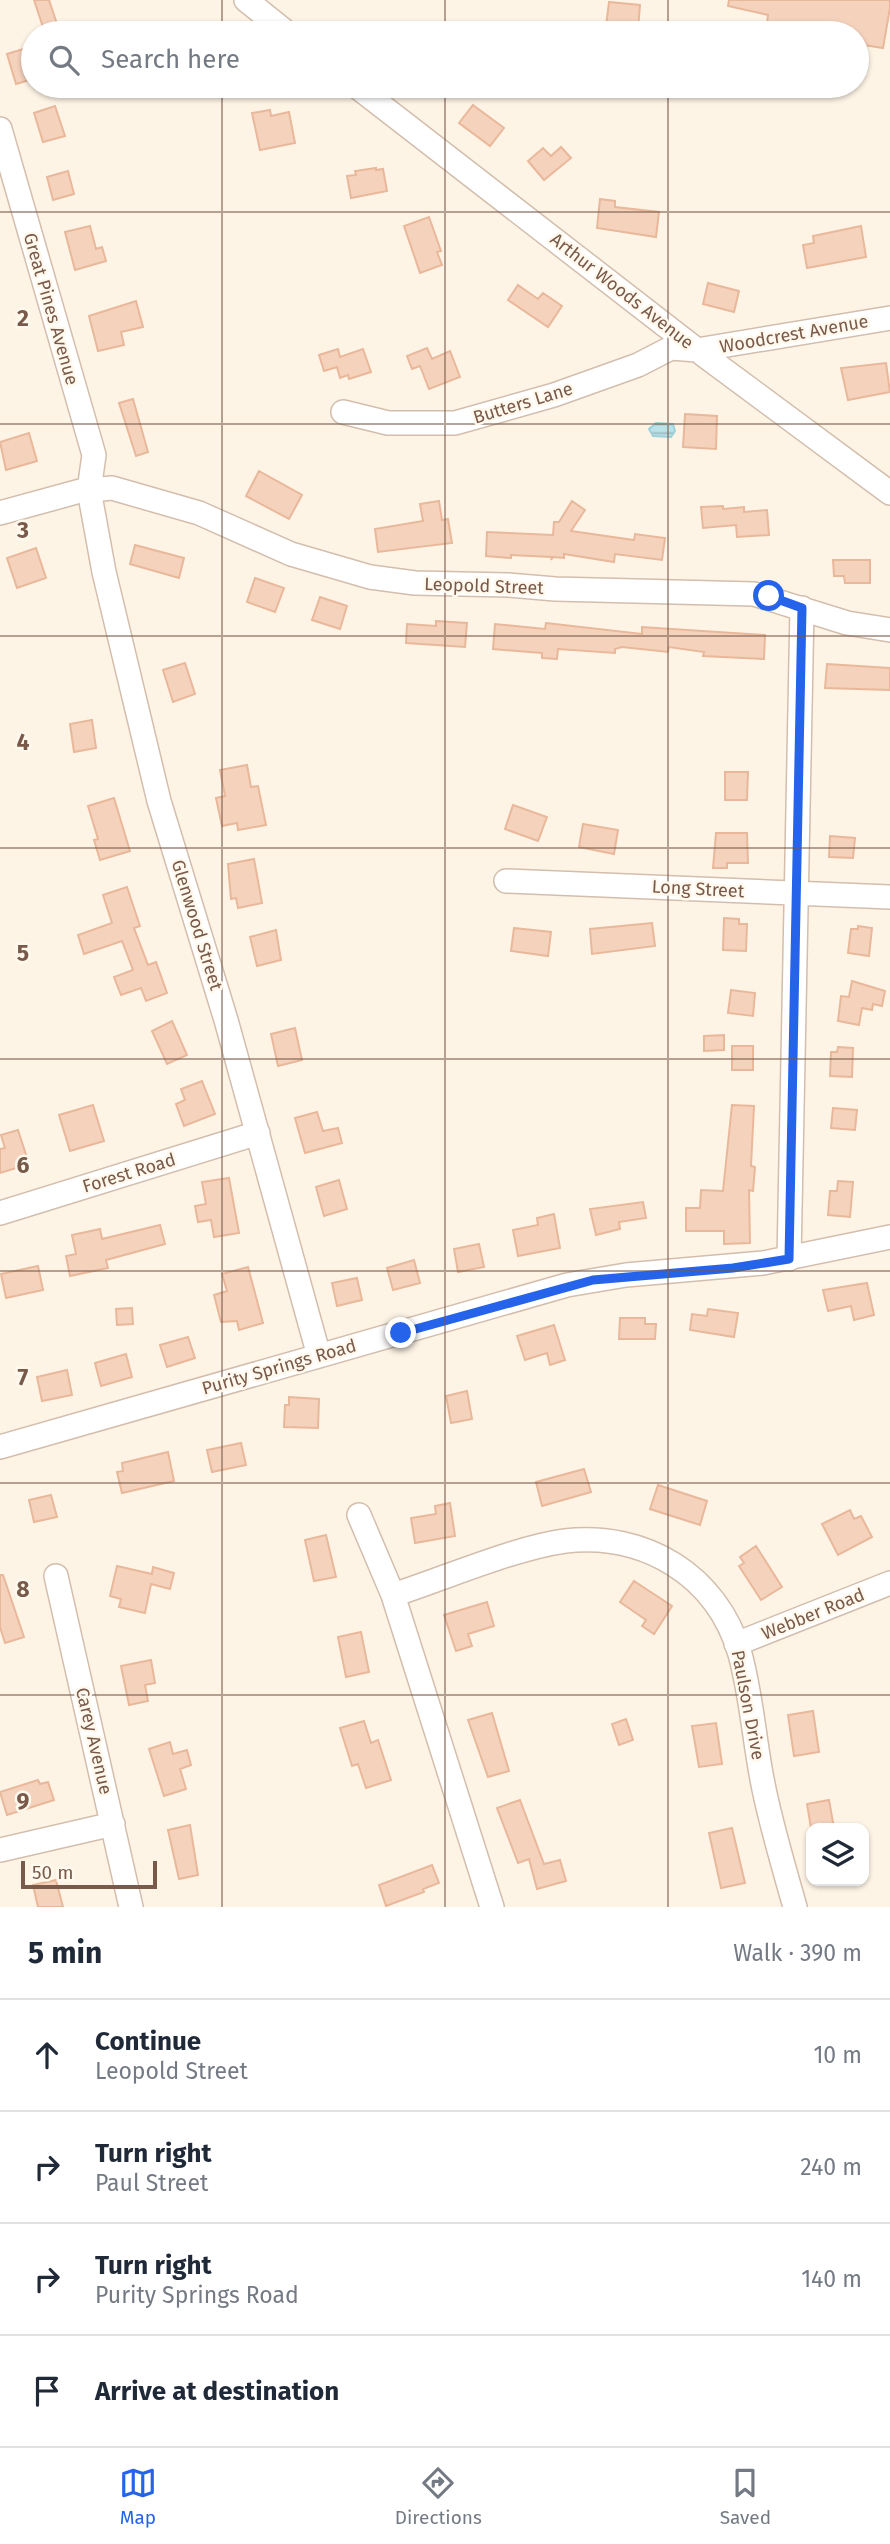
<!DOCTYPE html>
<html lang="en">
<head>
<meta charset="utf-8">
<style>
  :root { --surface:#fff; --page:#f6f6f7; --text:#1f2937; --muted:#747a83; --line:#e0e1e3; --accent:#2563eb }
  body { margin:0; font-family:"Fira Sans",sans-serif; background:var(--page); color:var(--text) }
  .controls { position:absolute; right:21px; bottom:21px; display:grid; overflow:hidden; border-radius:14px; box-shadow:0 2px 5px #0004 }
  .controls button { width:63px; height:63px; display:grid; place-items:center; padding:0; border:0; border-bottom:2px solid var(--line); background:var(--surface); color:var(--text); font:35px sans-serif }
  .scale { position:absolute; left:21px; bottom:18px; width:136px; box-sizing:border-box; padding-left:7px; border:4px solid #795949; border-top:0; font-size:19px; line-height:24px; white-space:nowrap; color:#795949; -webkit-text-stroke:5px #fff8ed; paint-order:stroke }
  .stop { position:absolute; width:21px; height:21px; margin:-16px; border:5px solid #2563eb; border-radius:50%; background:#fff }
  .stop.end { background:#2563eb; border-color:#fff; box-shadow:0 2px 7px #0008 }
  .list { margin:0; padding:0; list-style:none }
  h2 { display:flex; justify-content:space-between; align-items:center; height:91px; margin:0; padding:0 28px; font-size:30px }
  h2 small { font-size:23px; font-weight:400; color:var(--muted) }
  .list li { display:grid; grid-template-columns:46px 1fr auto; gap:21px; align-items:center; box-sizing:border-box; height:112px; padding:0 28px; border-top:2px solid var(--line) }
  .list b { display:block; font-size:26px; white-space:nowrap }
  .list p { margin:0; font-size:23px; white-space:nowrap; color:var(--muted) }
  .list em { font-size:23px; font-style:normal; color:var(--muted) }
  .icon { flex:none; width:38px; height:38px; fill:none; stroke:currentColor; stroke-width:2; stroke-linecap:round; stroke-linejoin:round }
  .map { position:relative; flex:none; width:890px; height:1907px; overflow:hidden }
  .search { position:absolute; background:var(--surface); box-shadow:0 2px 5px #0004; left:21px; right:21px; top:21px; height:77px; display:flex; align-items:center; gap:18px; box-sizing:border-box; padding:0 24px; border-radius:38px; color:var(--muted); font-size:26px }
  .sheet { height:539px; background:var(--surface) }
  nav { display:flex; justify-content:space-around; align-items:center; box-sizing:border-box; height:98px; border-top:2px solid var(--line); background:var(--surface); font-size:19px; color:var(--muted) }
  nav a { display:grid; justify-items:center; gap:4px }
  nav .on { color:var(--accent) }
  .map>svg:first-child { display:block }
  .water { fill:url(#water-rules); stroke:#9ed2db; stroke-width:2 }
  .building { fill:#f5d2bc; stroke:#e9b89b; stroke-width:2 }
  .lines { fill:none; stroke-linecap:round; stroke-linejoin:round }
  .minor-casing { stroke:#d3bead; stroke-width:26 }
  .minor { stroke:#fff; stroke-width:23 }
  .route { stroke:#2563eb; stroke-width:9 }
  .grid { fill:none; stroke:#795949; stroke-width:2; stroke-opacity:0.55 }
  .labels { text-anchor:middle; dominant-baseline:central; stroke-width:5; stroke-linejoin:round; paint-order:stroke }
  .street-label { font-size:18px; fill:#795949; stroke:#fff8ed }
  .grid-label { font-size:23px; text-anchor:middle; font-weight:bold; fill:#795949; stroke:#fff8ed; stroke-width:5; stroke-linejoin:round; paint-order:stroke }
</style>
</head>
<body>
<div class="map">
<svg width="890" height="1907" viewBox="0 0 890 1907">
  <defs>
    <pattern id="water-rules" width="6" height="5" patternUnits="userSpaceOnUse" patternTransform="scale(1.75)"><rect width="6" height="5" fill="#b9e2e9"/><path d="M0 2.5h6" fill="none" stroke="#9bbabf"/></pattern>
  </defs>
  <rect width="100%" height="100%" fill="#fef4e6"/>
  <!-- water -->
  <path class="water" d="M656,423L673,424L675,431L671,437L653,436L649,429Z"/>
  <!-- building -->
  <path class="building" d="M34,0H49L60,33H45Z
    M729,0H890V8L883,48L857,44V33L766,31L768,15L728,6Z
    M609,2L640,5L638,29L606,26Z
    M33,46V79L16,84L7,54Z
    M473,105L504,128L490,146L459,123Z
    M55,106L65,136L43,142L34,113Z
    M270,110L271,116L289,112L295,143L260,150L252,113Z
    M561,147L571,158L544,180L528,161L543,148L551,156Z
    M376,168V170L383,169L387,191L351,198L347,176L356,175L355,171Z
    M68,171L74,194L53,200L47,177Z
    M600,199L615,201V207L659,212L656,237L597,228Z
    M429,217L441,251L437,252L442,265L420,273L404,226Z
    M90,226L96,249L102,247L106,261L75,270L65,232Z
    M861,226L866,257L807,268L803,245L814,243L813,236Z
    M708,283L739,291L734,312L703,304Z
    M518,285L538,299L543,293L562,306L548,327L508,300Z
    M136,301L143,327L121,332L124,345L98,351L89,316Z
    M427,348L432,359L450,351L460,377L429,389L420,366L412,369L407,356Z
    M338,349L340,357L363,349L371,372L349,379L348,375L340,378L337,367L324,371L319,355Z
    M886,363L890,392L848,400L841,368Z
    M133,399L148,452L136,456L119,403Z
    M685,414L717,416L716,449L683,447Z
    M29,433L37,461L6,470L0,442Z
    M259,471L302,495L289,519L246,496Z
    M439,501L442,520L448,519L452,543L378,552L375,529L423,521L420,504Z
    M572,501L585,510L571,531L634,540L635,534L665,538L662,560L615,554L614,562L564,554V558L553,557L551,560L552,557L511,555V558L486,556L487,532L553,535L554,522H559Z
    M723,506V509L744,507V512L767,510L769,535L737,537L736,525L703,528L701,507Z
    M135,545L184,558L179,578L130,564Z
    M36,548L46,578L17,588L7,558Z
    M833,560H870V583H845L844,576H834Z
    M255,578L284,588L275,612L247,602Z
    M320,597L347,606L340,629L312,620Z
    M436,621L467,623L465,647L406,643L407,624L436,626Z
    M546,623L642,634V627L765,635L764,659L703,656L704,652L669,647L668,652L622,647L615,649V653L558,649L557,659L542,658V653L493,649L495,624L545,629Z
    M185,663L195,694L173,702L163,670Z
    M827,664L890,668V690L825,688Z
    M92,720L96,748L74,752L70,724Z
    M247,765L251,787L258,786L266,825L238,830L237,823L222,826L216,798L225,796L220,770Z
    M725,772H748L747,800H725Z
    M114,798L130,851L100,860L94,840L98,839L88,806Z
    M513,805L547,817L538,841L505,829Z
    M583,824L618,830L614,854L579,847Z
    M716,833H747L748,863H727V868H713Z
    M830,836L855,838L853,858L829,857Z
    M254,859L262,903L238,908L236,898L231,899L228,864Z
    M127,887L140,926L134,928L148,965L156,962L167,993L146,1001L141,988L121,995L114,977L133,970L122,941L84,954L78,935L112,923L103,895Z
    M724,918L739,919V924H747L746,951L723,950Z
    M652,923L655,946L592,954L590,929Z
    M858,926L872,928L869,956L848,953L851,929H858Z
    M514,928L551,932L548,956L511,951Z
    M276,930L281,960L257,966L250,937Z
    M852,981L885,991L882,1006L873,1004L872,1010L862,1008L859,1025L838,1021L841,996L849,997Z
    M731,990L755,993L753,1016L728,1013Z
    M172,1021L187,1055L167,1064L152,1031Z
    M295,1028L302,1060L278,1066L271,1034Z
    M724,1035V1050L704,1051V1036Z
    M732,1046H753V1070H732Z
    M838,1047L853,1048L852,1077L830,1076L831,1052H837Z
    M202,1081L215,1114L184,1126L176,1104L185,1100L181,1089Z
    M93,1105L104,1141L70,1151L59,1115Z
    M732,1105L754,1106L751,1166L755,1167L753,1191L749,1190L750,1243L724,1244V1231H686V1208H700L701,1190L723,1191Z
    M833,1108L857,1110L855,1130L831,1128Z
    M317,1112L323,1131L338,1128L342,1143L305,1153L295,1118Z
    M18,1130L29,1164L0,1173V1149L5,1148L1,1135Z
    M229,1178L239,1233L214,1237L211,1220L198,1222L195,1206L206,1204L202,1182Z
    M339,1180L347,1209L324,1216L316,1187Z
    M838,1181L853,1182L850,1217L828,1215L830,1191H837Z
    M643,1202L646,1218L619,1222L620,1229L596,1235L590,1209Z
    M554,1214L560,1248L518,1256L513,1230L538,1225L537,1218Z
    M160,1225L165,1244L106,1260L108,1268L70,1276L66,1256L76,1254L72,1235L100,1229L102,1239Z
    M479,1244L484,1267L458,1272L454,1249Z
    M414,1260L420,1283L393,1290L387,1268Z
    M38,1266L43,1290L6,1298L1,1274Z
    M248,1267L263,1323L239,1330L237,1321L221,1322L214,1295L227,1291L222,1274Z
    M357,1278L362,1300L337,1306L332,1283Z
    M867,1283L874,1315L854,1320L851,1306L828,1311L823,1290Z
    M132,1308L133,1324L117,1325L116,1309Z
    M708,1309L738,1313L734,1337L690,1330L692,1314L707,1316Z
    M620,1318H645V1324H656L655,1339H619Z
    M554,1325L565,1360L550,1365L547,1353L525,1360L517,1336Z
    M188,1337L195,1358L167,1367L160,1345Z
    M126,1354L132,1377L101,1386L95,1363Z
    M67,1370L72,1395L42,1401L37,1377Z
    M467,1391L472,1419L451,1423L446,1396Z
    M289,1397L319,1399L318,1428L284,1427L285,1405H289Z
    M241,1443L246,1465L212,1472L207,1450Z
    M168,1452L174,1481L122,1493L117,1472L123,1471L122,1463Z
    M584,1469L591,1492L542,1506L536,1482Z
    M658,1485L707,1501L700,1525L650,1509Z
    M51,1495L57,1517L34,1522L29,1500Z
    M450,1503L455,1536L415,1543L411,1518L436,1514L435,1506Z
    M850,1510L854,1519L861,1516L872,1537L838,1555L822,1524Z
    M326,1535L336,1577L314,1581L305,1540Z
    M756,1546L782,1587L761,1600L739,1566L744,1563L740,1557Z
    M117,1566L152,1574L153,1567L174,1573L170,1589L151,1584L145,1613L119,1607L121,1599L110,1596Z
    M0,1575H3L24,1637L5,1643L0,1627Z
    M634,1581L672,1606L654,1634L642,1626L646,1620L620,1602Z
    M487,1602L494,1626L468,1634L472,1646L456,1651L444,1615Z
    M361,1632L369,1672L346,1677L338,1637Z
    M151,1660L155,1683L145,1685L148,1701L129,1705L121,1666Z
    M813,1711L819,1752L794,1756L788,1715Z
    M492,1713L509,1771L488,1777L468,1720Z
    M626,1719L633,1740L619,1745L612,1724Z
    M364,1721L371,1743L378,1740L391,1780L366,1788L358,1764L352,1766L340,1728Z
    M716,1723L722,1764L699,1767L692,1726Z
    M170,1742L173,1754L187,1750L191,1765L180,1769L186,1789L164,1796L149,1749Z
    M38,1780L40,1784L48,1782L54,1800L7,1815L0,1792Z
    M520,1800L544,1864L560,1860L566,1881L537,1889L529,1859L518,1863L497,1808Z
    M829,1800L834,1828H811L807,1804Z
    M190,1825L198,1875L179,1879L168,1830Z
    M732,1828L745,1883L721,1888L709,1833Z
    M432,1865L439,1883L423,1889L424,1892L386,1906L379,1885Z
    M56,1880L63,1907H38L33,1885Z"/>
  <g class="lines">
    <defs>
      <path id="minor" d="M246,0L287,33
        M356,86L697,350L890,493
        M0,129L94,455L89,490L104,572L159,801L226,1020L319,1356
        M343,412L388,423H455L554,395L638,365L671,348L697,350L890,318
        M0,513L80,491L112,488L199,513L291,554L370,577L415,583L508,585L555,589L754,594L847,623L890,630
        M506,881L890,897
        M0,1213L258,1133
        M789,1259L802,608
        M0,1447L567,1285L626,1275L763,1263L890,1237
        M359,1515L393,1595L492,1907
        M56,1576L131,1907
        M393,1595C443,1579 514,1548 565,1541C645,1532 717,1575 740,1654C751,1694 754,1737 762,1779C770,1822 783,1864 795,1907
        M736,1644L890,1583
        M0,1850L113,1824"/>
    </defs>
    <!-- minor casing -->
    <use href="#minor" class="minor-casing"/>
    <!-- minor -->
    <use href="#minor" class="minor"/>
  </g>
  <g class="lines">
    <!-- route -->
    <path class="route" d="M401,1333L593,1280L733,1268L789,1259L802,608L769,596"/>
  </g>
  <!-- grid -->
  <path class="grid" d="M222,0V33M445,0V33M668,0V33M222,86V1907M445,86V1907M668,86V1907M0,212H890M0,424H890M0,636H890M0,848H890M0,1059H890M0,1271H890M0,1483H890M0,1695H890"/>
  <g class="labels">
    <!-- street labels -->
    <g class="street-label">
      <text transform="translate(622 291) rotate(38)">Arthur Woods Avenue</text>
      <text transform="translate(51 309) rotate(74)">Great Pines Avenue</text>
      <text transform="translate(794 334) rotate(-10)">Woodcrest Avenue</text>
      <text transform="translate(523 403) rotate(-17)">Butters Lane</text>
      <text transform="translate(484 586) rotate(2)">Leopold Street</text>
      <text transform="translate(698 889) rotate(3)">Long Street</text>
      <text transform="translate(197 925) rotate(73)">Glenwood Street</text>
      <text transform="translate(129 1173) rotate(-17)">Forest Road</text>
      <text transform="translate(279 1367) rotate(-16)">Purity Springs Road</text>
      <text transform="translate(813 1614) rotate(-22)">Webber Road</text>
      <text transform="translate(748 1705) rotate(79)">Paulson Drive</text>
      <text transform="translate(94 1741) rotate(77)">Carey Avenue</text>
    </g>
  </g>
  <g class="grid-label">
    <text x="23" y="326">2</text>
    <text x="23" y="538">3</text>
    <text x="23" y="750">4</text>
    <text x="23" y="961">5</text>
    <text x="23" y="1173">6</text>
    <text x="23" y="1385">7</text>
    <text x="23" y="1597">8</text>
    <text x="23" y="1809">9</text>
  </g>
</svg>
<div class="controls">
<button><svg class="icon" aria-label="layers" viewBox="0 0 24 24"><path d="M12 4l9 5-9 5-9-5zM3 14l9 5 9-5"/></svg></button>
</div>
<div class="scale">50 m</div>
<div class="stop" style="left:769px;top:596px"></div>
<div class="stop end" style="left:401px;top:1333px"></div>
<div class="search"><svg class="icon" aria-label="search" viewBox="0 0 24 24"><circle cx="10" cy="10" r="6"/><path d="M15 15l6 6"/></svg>Search here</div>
</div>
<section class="sheet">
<h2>5 min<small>Walk · 390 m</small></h2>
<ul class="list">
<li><svg class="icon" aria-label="ahead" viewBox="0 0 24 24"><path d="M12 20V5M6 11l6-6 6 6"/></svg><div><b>Continue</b><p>Leopold Street</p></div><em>10 m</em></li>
<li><svg class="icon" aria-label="right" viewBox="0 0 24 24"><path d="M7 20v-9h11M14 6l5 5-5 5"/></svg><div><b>Turn right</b><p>Paul Street</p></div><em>240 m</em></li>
<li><svg class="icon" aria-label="right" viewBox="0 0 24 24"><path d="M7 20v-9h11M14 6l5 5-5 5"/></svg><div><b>Turn right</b><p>Purity Springs Road</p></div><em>140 m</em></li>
<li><svg class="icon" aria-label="arrive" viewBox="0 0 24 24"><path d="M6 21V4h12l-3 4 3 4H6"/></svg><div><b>Arrive at destination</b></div></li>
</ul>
</section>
<nav>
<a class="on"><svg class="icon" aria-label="map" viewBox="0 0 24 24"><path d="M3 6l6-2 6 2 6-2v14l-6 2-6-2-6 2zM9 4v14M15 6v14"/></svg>Map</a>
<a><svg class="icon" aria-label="directions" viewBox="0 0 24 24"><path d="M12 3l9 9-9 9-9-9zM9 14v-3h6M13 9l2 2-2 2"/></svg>Directions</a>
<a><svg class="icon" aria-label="saved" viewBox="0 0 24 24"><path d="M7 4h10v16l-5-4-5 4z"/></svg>Saved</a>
</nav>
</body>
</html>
